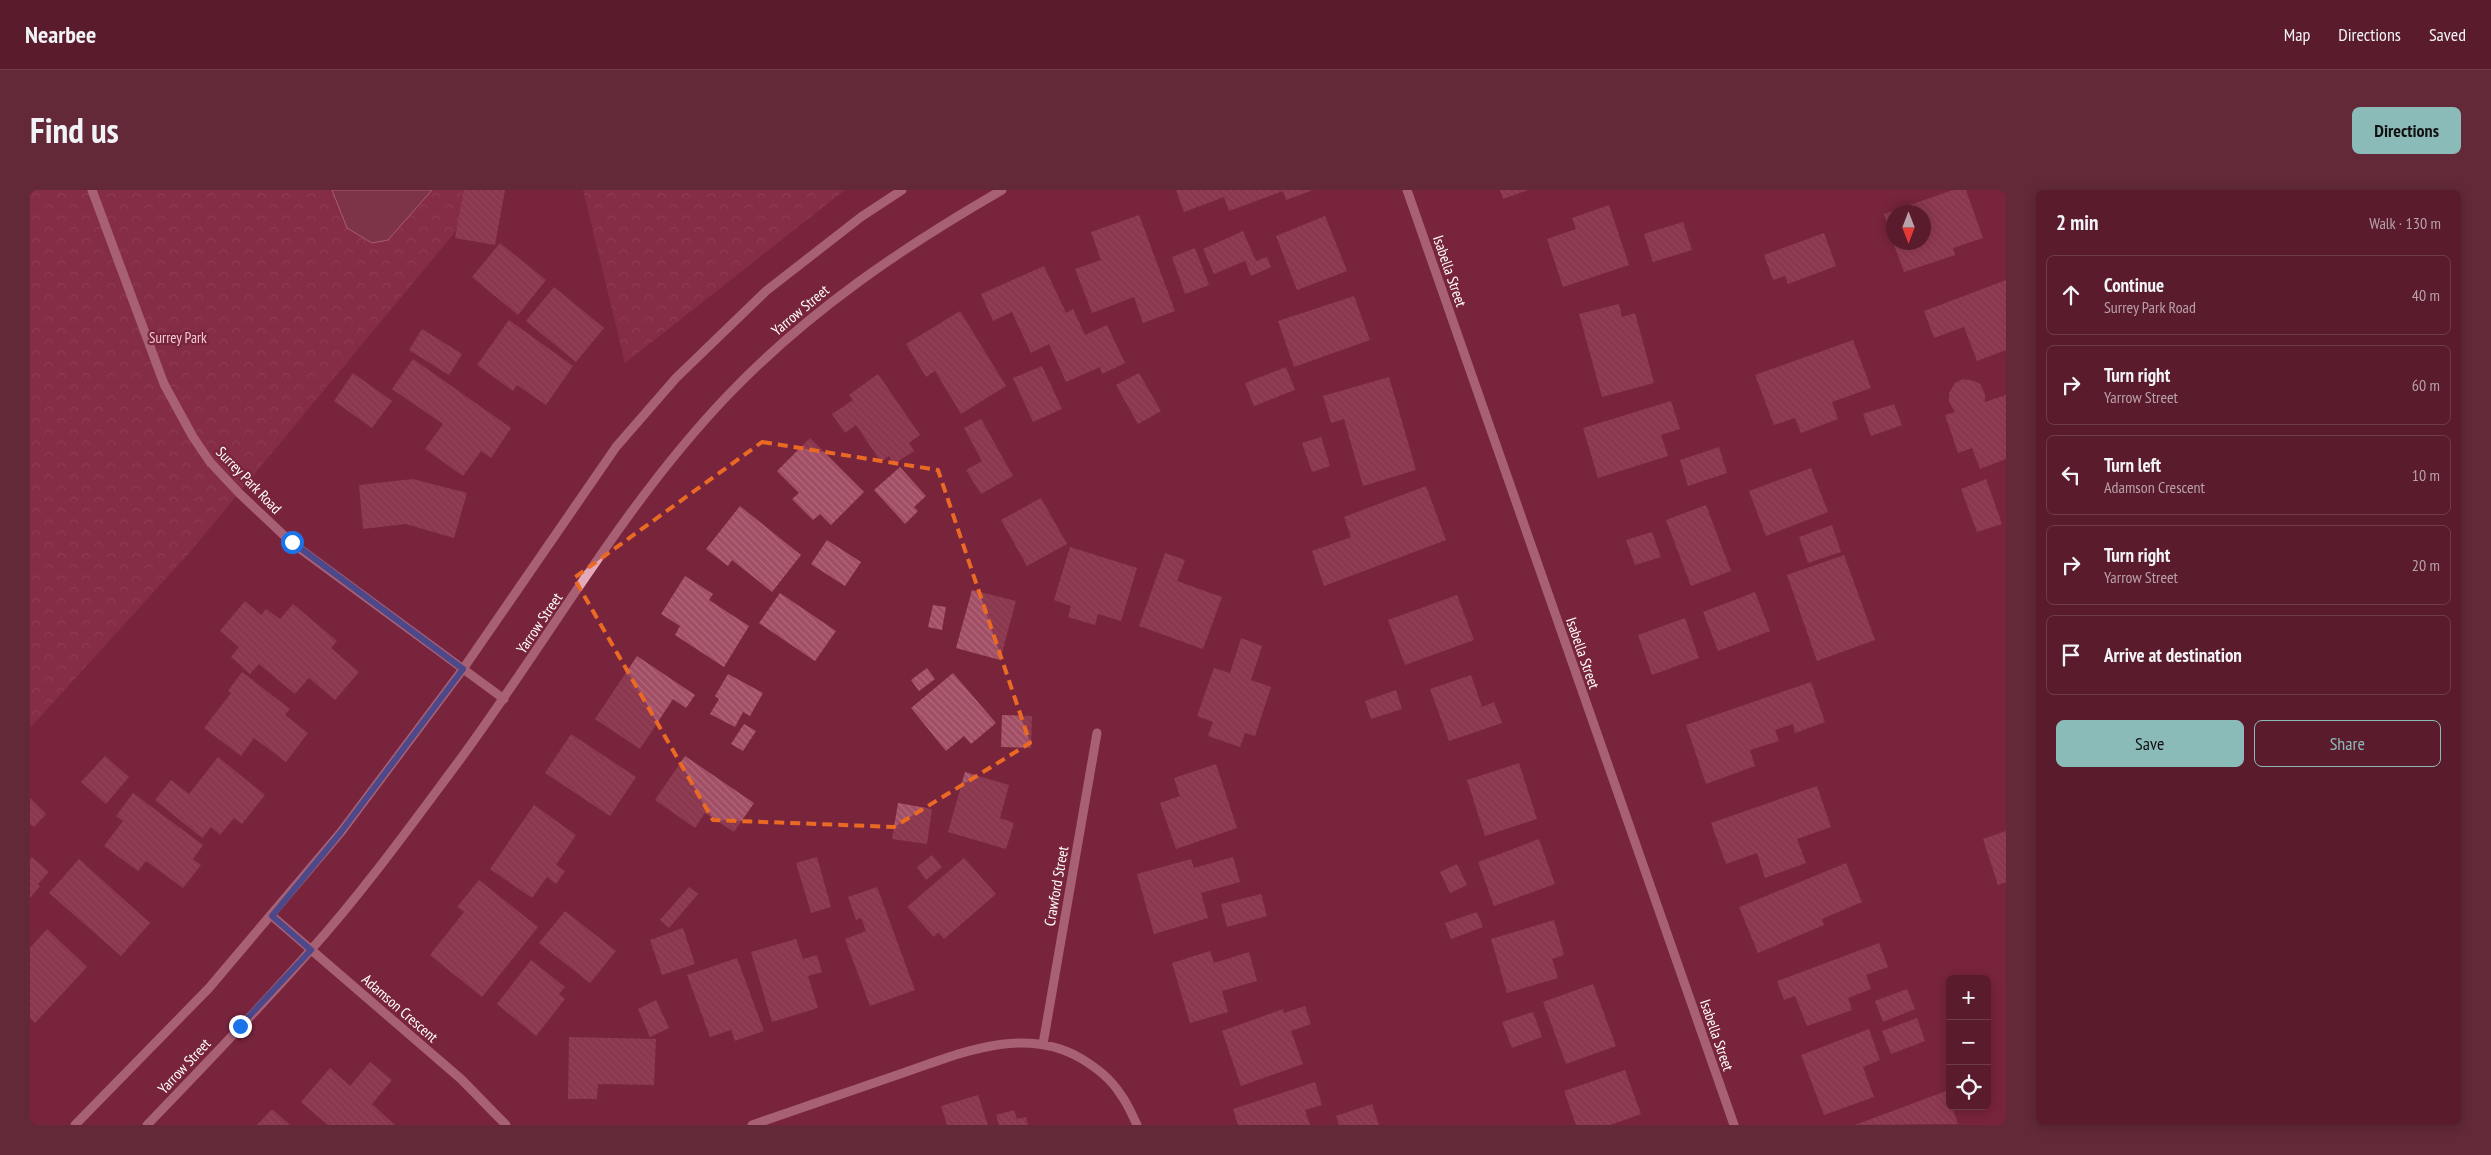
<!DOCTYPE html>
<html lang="en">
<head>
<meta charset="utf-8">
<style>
  :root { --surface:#5a1c2d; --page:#632939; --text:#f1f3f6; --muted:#b8a1aa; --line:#6f3a49; --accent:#8bbbb9 }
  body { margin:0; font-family:"PT Sans Narrow",sans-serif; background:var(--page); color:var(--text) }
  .controls { position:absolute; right:15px; bottom:15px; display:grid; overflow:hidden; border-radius:8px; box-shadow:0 2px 12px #0003 }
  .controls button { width:45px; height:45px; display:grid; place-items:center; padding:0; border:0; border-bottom:1px solid var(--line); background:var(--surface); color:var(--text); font:25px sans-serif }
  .compass { position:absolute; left:1856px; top:15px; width:45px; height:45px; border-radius:50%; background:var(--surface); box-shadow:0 2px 12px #0003; rotate:180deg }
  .stop { position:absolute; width:15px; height:15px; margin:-11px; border:4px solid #1a73e8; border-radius:50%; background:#fff }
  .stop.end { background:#1a73e8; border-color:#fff; box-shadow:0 1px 5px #0008 }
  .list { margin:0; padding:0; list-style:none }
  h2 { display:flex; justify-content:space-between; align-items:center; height:65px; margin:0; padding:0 20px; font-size:21px }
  h2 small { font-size:16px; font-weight:400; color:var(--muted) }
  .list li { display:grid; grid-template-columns:32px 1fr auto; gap:15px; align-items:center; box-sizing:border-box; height:80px; margin:0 10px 10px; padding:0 10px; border:1px solid var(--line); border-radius:8px }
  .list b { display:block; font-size:19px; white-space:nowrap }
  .list p { margin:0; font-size:16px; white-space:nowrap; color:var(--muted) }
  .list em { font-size:16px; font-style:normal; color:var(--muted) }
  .actions { display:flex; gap:10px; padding:15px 20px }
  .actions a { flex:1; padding:11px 0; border:1px solid var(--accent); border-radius:8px; text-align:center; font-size:18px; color:var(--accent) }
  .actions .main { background:var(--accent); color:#111 }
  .icon { flex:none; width:28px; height:28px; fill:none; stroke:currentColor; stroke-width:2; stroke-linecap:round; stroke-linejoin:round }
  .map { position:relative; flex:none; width:1976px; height:935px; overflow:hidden; border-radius:8px }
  header { display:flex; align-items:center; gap:30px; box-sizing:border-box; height:70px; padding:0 25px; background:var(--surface); border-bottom:1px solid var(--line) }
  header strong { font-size:24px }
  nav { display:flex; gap:28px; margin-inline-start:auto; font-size:18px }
  .intro { display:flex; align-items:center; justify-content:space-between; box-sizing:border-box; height:120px; padding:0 30px }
  h1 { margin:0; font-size:35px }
  .button { padding:12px 22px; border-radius:8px; background:var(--accent); color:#111; font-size:18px; font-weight:700 }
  main { display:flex; gap:30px; padding:0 30px }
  aside { flex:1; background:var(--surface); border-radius:8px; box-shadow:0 2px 12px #0003 }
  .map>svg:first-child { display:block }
  .forest { fill:url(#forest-crowns) }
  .water { fill:#854858; stroke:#e49cb1 }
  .building { fill:url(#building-back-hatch) }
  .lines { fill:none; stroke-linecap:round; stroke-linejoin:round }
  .minor { stroke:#e3a8b9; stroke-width:9 }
  .route { stroke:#1a73e8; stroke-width:6 }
  .marked { fill:none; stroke:#ea6a24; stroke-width:4; stroke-dasharray:10 6; stroke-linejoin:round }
  .labels { text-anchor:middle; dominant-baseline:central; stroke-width:4.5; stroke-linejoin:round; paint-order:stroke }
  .street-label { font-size:15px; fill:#fff; stroke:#78253c }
  .park-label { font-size:15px; fill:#f3cad6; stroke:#78253c }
</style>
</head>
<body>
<header>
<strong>Nearbee</strong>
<nav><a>Map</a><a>Directions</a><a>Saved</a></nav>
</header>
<div class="intro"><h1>Find us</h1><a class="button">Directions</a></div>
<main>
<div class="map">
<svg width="1976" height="935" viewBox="0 0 1976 935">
  <defs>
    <pattern id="forest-crowns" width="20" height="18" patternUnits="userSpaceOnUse" patternTransform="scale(1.25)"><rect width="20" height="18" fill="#963953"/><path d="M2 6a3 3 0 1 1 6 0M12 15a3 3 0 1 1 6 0" fill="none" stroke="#a6576d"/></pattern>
    <pattern id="building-back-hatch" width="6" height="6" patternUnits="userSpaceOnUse" patternTransform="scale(1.25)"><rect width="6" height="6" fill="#a24e65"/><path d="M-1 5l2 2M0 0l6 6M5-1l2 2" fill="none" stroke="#b0697c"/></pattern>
  </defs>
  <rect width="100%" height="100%" fill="#78253c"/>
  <!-- forest -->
  <path class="forest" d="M0,0H460L159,363L0,538Z
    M553,0H815L595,173Z"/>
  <!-- water -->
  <path class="water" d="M302,0H402L358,50L342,53L317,38Z"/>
  <!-- building -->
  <path class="building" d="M434,0H475L465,55L425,48Z
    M1146,0H1283L1256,10L1253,1L1199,21L1194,7L1154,22Z
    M1470,0H1498L1473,9Z
    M1923,0H1936L1953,48L1923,58L1925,65L1874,82L1863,52H1894V22H1864L1863,52L1854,24Z
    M1579,15L1599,75L1533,97L1517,49L1546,39L1542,28Z
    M1109,25L1145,121L1113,133L1104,107L1062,123L1045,79L1071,70L1061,42Z
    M1295,26L1317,81L1267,100L1246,46Z
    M1653,32L1662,60L1623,72L1614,44Z
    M1213,41L1226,71L1237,67L1241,77L1221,86L1215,71L1184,84L1173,59Z
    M1794,43L1806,76L1758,94L1755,86L1743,90L1734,65Z
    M470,53L516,90L488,125L442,87Z
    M1165,58L1179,95L1155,104L1142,67Z
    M1014,76L1036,123L1043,119L1055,145L1077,135L1095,173L1072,184L1070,177L1036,192L1019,154L1001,163L982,122L963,131L951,104Z
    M1976,90V160L1947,171L1934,137L1904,148L1894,121Z
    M524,97L574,138L546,172L496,131Z
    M1324,106L1340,150L1264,177L1248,131Z
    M1589,114L1592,127L1605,123L1624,193L1572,207L1549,124Z
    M930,121L976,196L931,224L905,181L896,187L876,154Z
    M479,130L543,176L516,215L487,195L483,201L447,175Z
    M392,139L432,164L419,185L379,160Z
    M1823,150L1841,198L1802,212L1808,229L1771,243L1765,228L1744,235L1725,185Z
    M383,169L481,238L461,268L451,261L433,286L395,259L413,234L362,199Z
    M1012,176L1032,219L1003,232L983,188Z
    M1256,177L1265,200L1224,216L1215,193Z
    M323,183L362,211L342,238L304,211Z
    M1109,183L1131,221L1108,234L1086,195Z
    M848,184L890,245L879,253L884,261L864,274L859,266L851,272L826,235L815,243L802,224L823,210L819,205Z
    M1359,187L1386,280L1333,296L1314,229L1301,233L1293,206Z
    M1933,189L1944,191L1950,194L1955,204V212L1976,205V269L1950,279L1942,258L1928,263L1915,225L1925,222L1919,212V203L1925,193Z
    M1641,211L1650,239L1631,245L1638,266L1568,288L1553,238Z
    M1864,214L1872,235L1841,246L1833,224Z
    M951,229L983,286L951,304L936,280L952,271L934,238Z
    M1291,247L1300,276L1282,282L1272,253Z
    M780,248L834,302L801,335L790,324L783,330L762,309L769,303L747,281Z
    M1689,257L1697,283L1658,296L1650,270Z
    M870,277L896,306L884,317L888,321L875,334L844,300Z
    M1781,278L1798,322L1736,346L1719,301Z
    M383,289L437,303L424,348L376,334L333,339L329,295Z
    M1956,289L1972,334L1947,342L1931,299Z
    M1396,296L1416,350L1294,396L1282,361L1321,347L1314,327Z
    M1011,308L1037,354L997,376L971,330Z
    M1676,315L1701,381L1661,396L1636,330Z
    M710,316L771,365L742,402L702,370L698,376L676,359Z
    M1802,335L1811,362L1778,373L1769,347Z
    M1622,342L1631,367L1605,375L1596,350Z
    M797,350L831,372L815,396L781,374Z
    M1040,357L1107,378L1091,431L1068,424L1065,435L1038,427L1041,416L1024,410Z
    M1135,363L1155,370L1147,391L1192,407L1173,459L1109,436Z
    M1814,365L1845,450L1787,471L1757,385Z
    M655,386L683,404L679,410L719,436L694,477L645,445L650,436L631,424Z
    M942,400L986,411L970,470L926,458Z
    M1725,402L1740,441L1688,461L1673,422Z
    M750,403L806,441L785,471L729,433Z
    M1427,405L1444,450L1375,475L1358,430Z
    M215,411L231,425L236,419L250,429L263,414L307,451L301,458L329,482L305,510L279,488L265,504L229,474L220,484L201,467L209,457L190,441Z
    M903,415L916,417L912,440L898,437Z
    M1655,428L1669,468L1622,485L1608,445Z
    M1211,448L1232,456L1221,490L1241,497L1225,546L1215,543L1210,557L1178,546L1183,532L1167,526L1184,478L1200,483Z
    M607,466L665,505L656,518L643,509L610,559L565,529Z
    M897,478L905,489L889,501L881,490Z
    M212,482L260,519L255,525L278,543L256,572L224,548L211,566L174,538L201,503L198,501Z
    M923,483L966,533L941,554L934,546L916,561L881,518Z
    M698,484L733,503L720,526L713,522L705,537L680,524L689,509L685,506Z
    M1441,485L1452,517L1464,512L1472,533L1419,551L1400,499Z
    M1781,492L1795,532L1765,543L1763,534L1745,540L1749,551L1720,560L1725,576L1676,594L1656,535Z
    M1366,500L1372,519L1341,529L1335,511Z
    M972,525L1002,526L1001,558L971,557Z
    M714,534L726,541L713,561L701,554Z
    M541,544L606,587L580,626L515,583Z
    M75,566L99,587L76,614L51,592Z
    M655,566L724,613L704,642L675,623L665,638L625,610Z
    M188,567L235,605L212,634L204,628L190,645L181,637L172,648L125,610L141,590L159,604Z
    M1489,573L1507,629L1455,646L1437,590Z
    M1186,574L1207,638L1146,659L1130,613L1150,606L1144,588Z
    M935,582L979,595L970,628L984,633L976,659L918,642Z
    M1787,596L1801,637L1767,649L1776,673L1735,688L1727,663L1696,674L1681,633Z
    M103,603L173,655L163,669L171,675L153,698L116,671L108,681L74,656L93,631L86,626Z
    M0,608L16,624L4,637L0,634Z
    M868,613L902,619L897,654L862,649Z
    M504,615L546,645L526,675L535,681L526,694L517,687L502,708L460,679Z
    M1976,641V692L1968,695L1953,649Z
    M1509,649L1525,694L1464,716L1448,672Z
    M902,665L912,677L896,690L887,677Z
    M2,667L19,682L8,694L10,696L0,708V670Z
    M787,667L801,717L781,723L766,673Z
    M1203,667L1210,692L1171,703L1178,728L1124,744L1107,684L1161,669L1164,678Z
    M934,668L966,704L914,749L908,742L904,747L877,717Z
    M49,669L120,733L91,766L19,703Z
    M1816,673L1832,712L1792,729L1794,735L1728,763L1709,717Z
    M1427,674L1437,695L1420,703L1410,682Z
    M449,690L508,737L452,807L400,765L434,722L427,717Z
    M659,697L668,704L639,738L630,730Z
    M847,697L885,800L840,816L815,749L836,741L831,728L826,730L818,707Z
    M1231,704L1237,726L1197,737L1191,714Z
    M535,721L586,761L560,793L509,753Z
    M1447,722L1453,737L1421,749L1415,733Z
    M1524,730L1534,765L1522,769L1528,788L1477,803L1461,749Z
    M653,738L665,774L632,785L620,750Z
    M17,739L57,777L5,833L0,828V758Z
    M766,749L773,769L787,765L792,782L778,786L788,818L742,832L721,762Z
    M1849,753L1858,777L1836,785L1841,799L1818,808L1822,820L1777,836L1765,806L1754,810L1747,791Z
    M1180,761L1184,773L1219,762L1227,791L1192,801L1198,822L1160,833L1142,773Z
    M707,768L734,841L705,851L701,840L680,847L657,785Z
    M501,770L535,797L529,804L535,809L506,846L467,814Z
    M1563,794L1586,856L1536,874L1513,812Z
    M1877,799L1885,819L1853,832L1845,811Z
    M626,810L639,838L620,847L608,819Z
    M1275,816L1281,834L1261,841L1273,874L1211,896L1192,841L1253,819L1254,823Z
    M1503,822L1512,847L1482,858L1472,832Z
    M1887,828L1895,851L1861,864L1852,841Z
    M1839,839L1850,870L1833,877L1844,907L1794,925L1771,865Z
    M539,847L626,849L624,895L568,894L567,909H538Z
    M340,872L362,890L342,914L365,935H298L271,912L300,878L320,896Z
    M1595,880L1611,924L1580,935H1546L1534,901Z
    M1285,892L1292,915L1275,920L1280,935H1208L1203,919Z
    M1916,901L1920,916H1922L1928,934L1825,935Z
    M948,905L958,935H917L911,916Z
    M1342,914L1349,935H1309L1306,926Z
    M242,919L260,935H227Z
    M984,920L987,929L996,927L998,935H969L966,925Z"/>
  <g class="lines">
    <!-- minor -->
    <path class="minor" d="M62,0L134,194L163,247L180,272L209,303L262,353L474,509
      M1377,0L1704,935
      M242,726L431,889L476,935
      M1013,854L1067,543
      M45,935L179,798L311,642L433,479L586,257L646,188L736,101L831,27L872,0
      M117,935C172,878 227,821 279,762C332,703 379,638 426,575C518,451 593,314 700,203C780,120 873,57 972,0
      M722,935C772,918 821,901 870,884C929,864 994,834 1052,869C1068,879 1081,889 1091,905C1098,914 1102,925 1107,935"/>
  </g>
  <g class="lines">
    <!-- route -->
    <path class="route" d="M210,836L281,760L242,726L311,642L433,479L262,352"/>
  </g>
  <!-- marked area -->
  <path d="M0 0H1976V935H0ZM732,252L908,280L1000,553L864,637L683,630L544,388Z" fill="#78253c" fill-opacity=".55" fill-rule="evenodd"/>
  <path class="marked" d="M732,252L908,280L1000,553L864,637L683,630L544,388Z"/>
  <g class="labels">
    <!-- street labels -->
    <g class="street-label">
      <text transform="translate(1420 81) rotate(71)">Isabella Street</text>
      <text transform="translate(770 120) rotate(-40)">Yarrow Street</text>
      <text transform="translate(219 290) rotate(46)">Surrey Park Road</text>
      <text transform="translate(509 433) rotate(-56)">Yarrow Street</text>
      <text transform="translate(1553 463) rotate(71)">Isabella Street</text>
      <text transform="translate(1026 696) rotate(-80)">Crawford Street</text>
      <text transform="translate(370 818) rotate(41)">Adamson Crescent</text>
      <text transform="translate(1687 845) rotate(71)">Isabella Street</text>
      <text transform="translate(154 876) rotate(-47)">Yarrow Street</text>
    </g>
    <!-- park labels -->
    <g class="park-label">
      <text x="148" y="147">Surrey Park</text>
    </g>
  </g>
</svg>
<div class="controls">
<button>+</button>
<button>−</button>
<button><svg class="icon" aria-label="locate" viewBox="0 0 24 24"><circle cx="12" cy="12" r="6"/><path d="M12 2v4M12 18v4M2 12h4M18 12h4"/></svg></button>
</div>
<svg class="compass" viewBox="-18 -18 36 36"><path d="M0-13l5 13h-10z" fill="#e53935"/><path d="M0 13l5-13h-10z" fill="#b8a1aa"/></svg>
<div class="stop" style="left:262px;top:352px"></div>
<div class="stop end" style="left:210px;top:836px"></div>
</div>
<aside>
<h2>2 min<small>Walk · 130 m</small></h2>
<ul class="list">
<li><svg class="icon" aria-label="ahead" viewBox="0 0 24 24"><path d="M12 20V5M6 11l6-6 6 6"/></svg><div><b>Continue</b><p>Surrey Park Road</p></div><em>40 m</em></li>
<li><svg class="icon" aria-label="right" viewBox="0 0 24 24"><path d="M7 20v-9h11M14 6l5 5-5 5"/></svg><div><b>Turn right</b><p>Yarrow Street</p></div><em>60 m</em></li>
<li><svg class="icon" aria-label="left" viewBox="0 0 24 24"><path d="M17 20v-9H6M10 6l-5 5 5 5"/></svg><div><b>Turn left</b><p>Adamson Crescent</p></div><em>10 m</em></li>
<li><svg class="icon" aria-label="right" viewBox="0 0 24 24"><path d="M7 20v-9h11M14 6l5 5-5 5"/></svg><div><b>Turn right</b><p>Yarrow Street</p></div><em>20 m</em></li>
<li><svg class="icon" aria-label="arrive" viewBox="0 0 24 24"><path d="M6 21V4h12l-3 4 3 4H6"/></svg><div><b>Arrive at destination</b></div></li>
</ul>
<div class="actions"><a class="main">Save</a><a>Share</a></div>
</aside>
</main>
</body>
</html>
